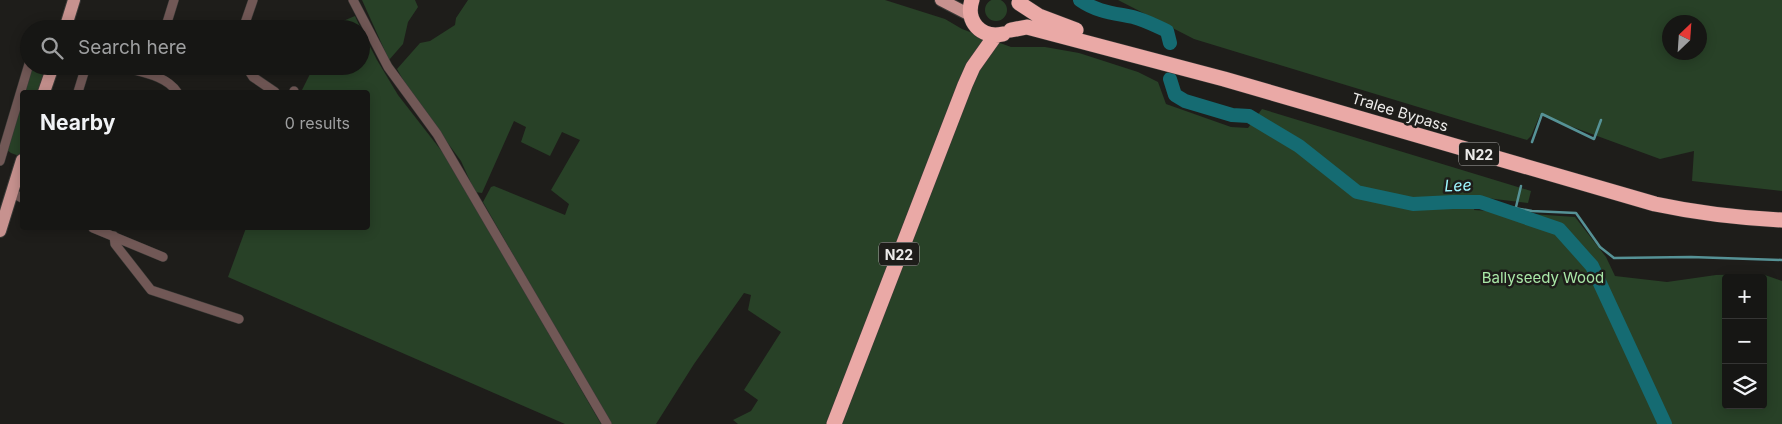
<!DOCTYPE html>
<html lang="en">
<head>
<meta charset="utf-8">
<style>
  :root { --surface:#161614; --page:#1f1f1d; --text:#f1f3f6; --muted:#9e9fa0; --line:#353534 }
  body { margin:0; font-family:Inter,sans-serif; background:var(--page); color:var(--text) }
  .controls { position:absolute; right:15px; bottom:15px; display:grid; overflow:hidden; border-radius:5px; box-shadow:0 2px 12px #0003 }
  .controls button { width:45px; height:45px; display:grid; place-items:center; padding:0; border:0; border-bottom:1px solid var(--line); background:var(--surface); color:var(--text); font:25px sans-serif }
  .compass { position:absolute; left:1662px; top:15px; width:45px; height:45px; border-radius:50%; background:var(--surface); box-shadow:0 2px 12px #0003; rotate:25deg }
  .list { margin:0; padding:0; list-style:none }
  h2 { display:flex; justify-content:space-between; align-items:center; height:65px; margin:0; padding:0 20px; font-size:21px }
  h2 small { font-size:16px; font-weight:400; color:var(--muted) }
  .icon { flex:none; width:28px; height:28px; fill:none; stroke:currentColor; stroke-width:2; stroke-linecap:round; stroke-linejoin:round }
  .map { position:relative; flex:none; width:1782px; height:424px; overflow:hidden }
  .search { position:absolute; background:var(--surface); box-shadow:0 2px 12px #0003; left:20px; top:20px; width:350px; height:55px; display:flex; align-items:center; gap:12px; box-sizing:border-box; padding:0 18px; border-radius:28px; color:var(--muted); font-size:19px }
  .panel { position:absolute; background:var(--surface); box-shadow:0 2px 12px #0003; left:20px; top:90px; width:350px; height:140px; border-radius:5px }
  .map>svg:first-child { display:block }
  .green { fill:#284127; fill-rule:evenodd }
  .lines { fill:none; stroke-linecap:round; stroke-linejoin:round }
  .stream { stroke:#569296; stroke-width:2.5 }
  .river { stroke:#156b72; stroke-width:14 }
  .street-casing { stroke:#3b3a37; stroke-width:10 }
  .primary-casing { stroke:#3b3a37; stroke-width:14 }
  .highway-casing { stroke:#3b3a37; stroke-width:16 }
  .street { stroke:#715856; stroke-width:9 }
  .primary { stroke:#c7928f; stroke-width:12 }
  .highway { stroke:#eaa9a6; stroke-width:15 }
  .labels { text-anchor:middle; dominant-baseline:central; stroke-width:5; stroke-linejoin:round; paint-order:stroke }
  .shield { fill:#1e1d1a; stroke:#afaeac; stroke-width:1 }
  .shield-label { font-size:14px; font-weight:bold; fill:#edecea }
  .street-label { font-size:15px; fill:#edecea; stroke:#1e1d1a }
  .park-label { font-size:15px; fill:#a9e7a7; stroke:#1e1d1a }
  .water-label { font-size:16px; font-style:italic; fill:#9df5fd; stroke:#1e1d1a }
</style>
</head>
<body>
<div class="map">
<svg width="1782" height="424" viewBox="0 0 1782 424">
  <rect width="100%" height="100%" fill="#1e1d1a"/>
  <!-- green -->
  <path class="green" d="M985 10a11 11 0 1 1 22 0a11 11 0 1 1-22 0Z
    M362,0H415L418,7L408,22L403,44L389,60Z
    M468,0H885L945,19L962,29L1011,47H1045L1079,53L1138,72L1158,82L1166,104L1231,127L1248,128L1262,109L1531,191L1528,203L1478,197L1474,210L1575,217L1606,257L1615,276L1667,282L1716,275L1762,274L1782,281V424H738L733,420L751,411L758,400L744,390L781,332L748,310L751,295L744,293L694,364L656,424H610L483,202L491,187L494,186L565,215L569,204L551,190L580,140L562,132L550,156L521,142L526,127L514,121L482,193L475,192L461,161L410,92L397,69L420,43L430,41L455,25L456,18ZM1726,278H1763V405H1726Z
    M1118,0H1782V191L1692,181L1694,151L1660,159L1540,115L1531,136L1527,140L1194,39ZM1670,22H1700V52H1670Z
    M355,16L361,29H337L343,21Z
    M361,29L377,60L398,95L447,158L601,424H565L228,277L246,228H368V92H301L314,66H361Z
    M32,66H46L40,92H24Z
    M22,99V146L19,156L11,153L7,150Z"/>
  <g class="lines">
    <!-- stream -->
    <path class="stream" d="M1532,142L1542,114L1594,139L1601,120
      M1480,202L1532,211L1576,213L1600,247L1614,258L1691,257L1782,260
      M1516,207L1521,186"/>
    <!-- river -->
    <path class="river" d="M1080,0C1097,12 1114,13 1133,17C1145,20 1156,26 1167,31L1170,43
      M1170,79L1175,95L1185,101L1232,115L1249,116L1299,146L1357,192L1413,204L1453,202H1480L1559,229L1592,266L1665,424"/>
    <defs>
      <path id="street" d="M353,0L388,67L437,134L607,424
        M165,29L174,0
        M243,29L253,0
        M120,66C139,72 166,75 177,92
        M246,66L253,77L275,92
        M78,92L86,66
        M294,92V91
        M0,161L29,64
        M12,193L22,198
        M93,228L163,257
        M114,236L115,244L151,290L239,319"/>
      <path id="primary" d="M941,0L970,15
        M65,29L74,0
        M44,92L53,66
        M0,231L22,160"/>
      <path id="highway" d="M972,0C965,21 981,39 1003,34
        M1019,3L1039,16L1076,30
        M1011,30L1027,27L1224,79L1655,204C1697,213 1739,218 1782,220
        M834,424L965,85L973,67L995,36"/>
    </defs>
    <!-- street casing -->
    <use href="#street" class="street-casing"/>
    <!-- primary casing -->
    <use href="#primary" class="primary-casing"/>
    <!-- highway casing -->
    <use href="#highway" class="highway-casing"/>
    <!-- street -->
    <use href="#street" class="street"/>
    <!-- primary -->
    <use href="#primary" class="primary"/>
    <!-- highway -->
    <use href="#highway" class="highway"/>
  </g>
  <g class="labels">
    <!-- shield labels -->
    <g class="shield">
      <rect x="1459" y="142.5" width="40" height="23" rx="4"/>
      <rect x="879" y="242.5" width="40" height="23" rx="4"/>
    </g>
    <g class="shield-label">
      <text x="1479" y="154">N22</text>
      <text x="899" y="254">N22</text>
    </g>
    <!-- street labels -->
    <g class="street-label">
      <text transform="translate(1400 112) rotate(17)">Tralee Bypass</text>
    </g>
    <!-- park labels -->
    <g class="park-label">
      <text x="1543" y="277">Ballyseedy Wood</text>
    </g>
    <!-- water labels -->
    <g class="water-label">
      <text transform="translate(1458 185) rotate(-2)">Lee</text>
    </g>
  </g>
</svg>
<div class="controls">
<button>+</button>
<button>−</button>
<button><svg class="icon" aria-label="layers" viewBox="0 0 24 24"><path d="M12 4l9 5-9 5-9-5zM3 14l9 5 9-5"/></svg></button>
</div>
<svg class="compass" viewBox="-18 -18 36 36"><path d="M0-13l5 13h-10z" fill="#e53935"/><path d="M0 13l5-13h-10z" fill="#9e9fa0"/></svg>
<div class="search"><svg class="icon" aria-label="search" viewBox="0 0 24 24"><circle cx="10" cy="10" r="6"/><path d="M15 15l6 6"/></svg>Search here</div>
<section class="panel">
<h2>Nearby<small>0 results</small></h2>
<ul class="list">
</ul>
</section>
</div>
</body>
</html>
